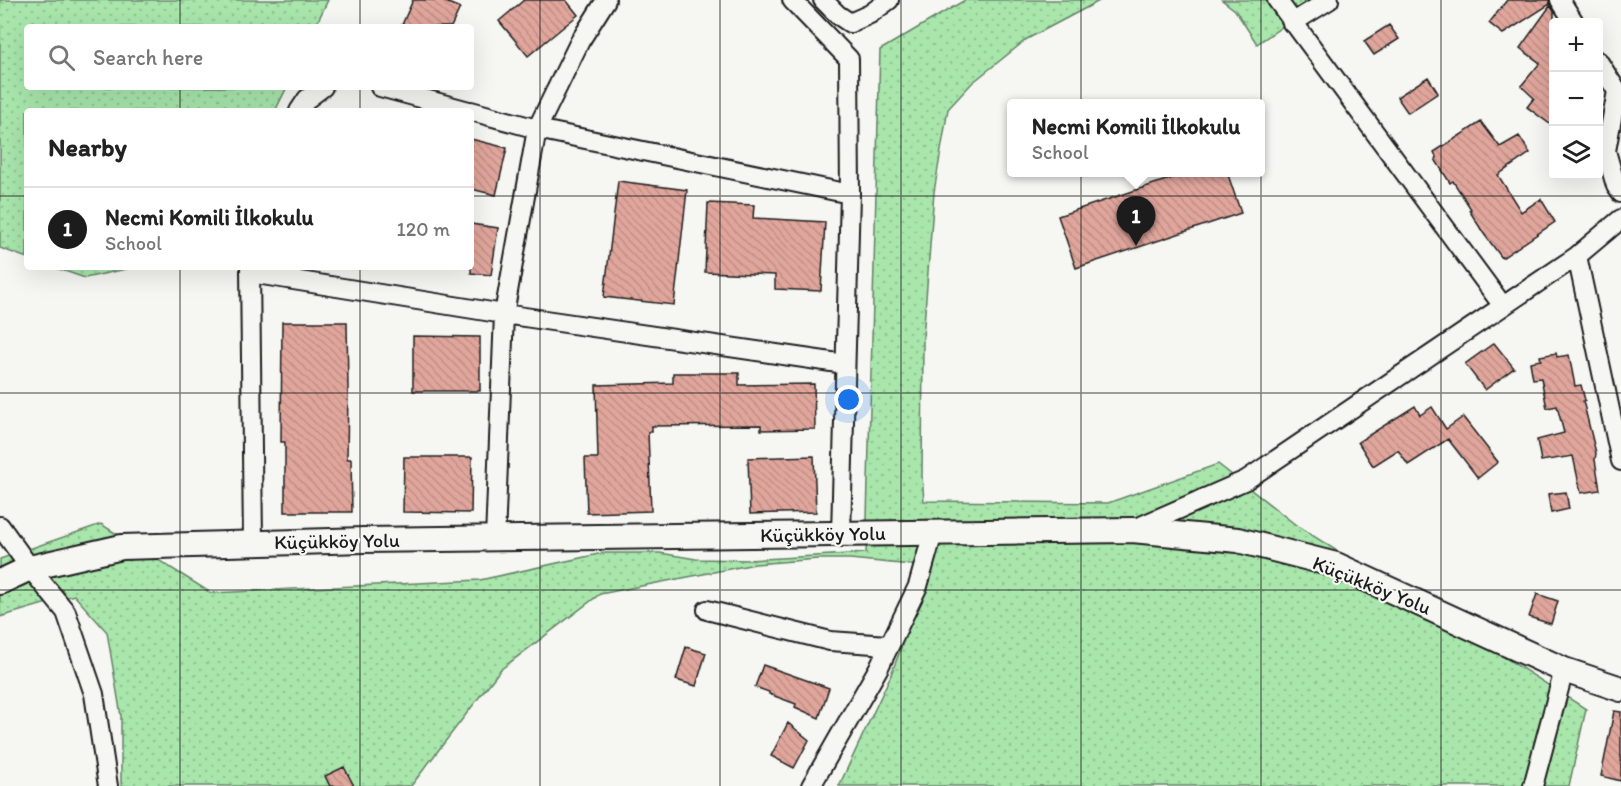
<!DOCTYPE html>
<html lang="en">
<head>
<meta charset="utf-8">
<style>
  :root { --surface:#fff; --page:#f6f6f6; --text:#222; --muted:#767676; --line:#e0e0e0; --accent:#1c1c1c }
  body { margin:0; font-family:Itim,sans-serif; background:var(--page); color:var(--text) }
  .controls { position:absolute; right:18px; top:18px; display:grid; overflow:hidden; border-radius:6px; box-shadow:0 6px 24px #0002 }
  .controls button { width:54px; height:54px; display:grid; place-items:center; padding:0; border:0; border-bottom:2px solid var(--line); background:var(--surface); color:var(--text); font:30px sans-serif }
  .you { position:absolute; left:849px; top:400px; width:21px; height:21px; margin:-15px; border:4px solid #fff; border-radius:50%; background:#1a73e8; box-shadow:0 0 0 9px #1a73e833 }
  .badge { display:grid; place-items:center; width:39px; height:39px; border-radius:50%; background:var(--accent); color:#fff; font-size:20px; font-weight:700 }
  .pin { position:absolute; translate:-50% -50px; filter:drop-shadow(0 2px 3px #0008) }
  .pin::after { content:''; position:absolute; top:32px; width:21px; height:18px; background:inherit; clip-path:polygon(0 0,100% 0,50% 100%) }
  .popup { position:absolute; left:1007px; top:99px; width:258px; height:78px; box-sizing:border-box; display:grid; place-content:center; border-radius:6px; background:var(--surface); filter:drop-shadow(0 2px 4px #0005); font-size:20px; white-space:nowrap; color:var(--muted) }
  .popup b { font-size:22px; color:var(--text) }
  .popup::after { content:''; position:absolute; left:50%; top:100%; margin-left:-12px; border:12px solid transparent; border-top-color:var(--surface) }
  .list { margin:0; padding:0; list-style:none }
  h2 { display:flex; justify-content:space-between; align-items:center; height:78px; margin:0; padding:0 24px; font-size:26px }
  h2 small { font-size:20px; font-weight:400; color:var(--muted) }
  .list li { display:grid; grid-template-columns:39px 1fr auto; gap:18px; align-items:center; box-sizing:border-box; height:84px; padding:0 24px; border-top:2px solid var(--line) }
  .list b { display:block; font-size:22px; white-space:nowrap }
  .list p { margin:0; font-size:20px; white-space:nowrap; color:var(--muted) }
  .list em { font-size:20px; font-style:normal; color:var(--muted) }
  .icon { flex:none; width:33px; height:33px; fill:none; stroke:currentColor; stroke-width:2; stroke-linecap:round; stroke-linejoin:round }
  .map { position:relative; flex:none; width:1621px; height:786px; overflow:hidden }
  .search { position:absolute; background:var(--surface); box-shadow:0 6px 24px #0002; left:24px; top:24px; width:450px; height:66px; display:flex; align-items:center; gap:15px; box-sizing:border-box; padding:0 21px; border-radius:6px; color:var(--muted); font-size:22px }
  .panel { position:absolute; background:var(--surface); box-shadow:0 6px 24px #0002; left:24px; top:108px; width:450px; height:162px; border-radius:6px }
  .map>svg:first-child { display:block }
  .grass { fill:url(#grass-dots); stroke:#628164; stroke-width:1.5 }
  .building { fill:url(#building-back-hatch); stroke:#1c1c1c; stroke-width:1.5 }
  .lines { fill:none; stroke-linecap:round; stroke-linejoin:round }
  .minor-casing { stroke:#1c1c1c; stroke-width:22 }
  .major-casing { stroke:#1c1c1c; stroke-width:28 }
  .minor { stroke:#f6f6f2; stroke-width:18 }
  .major { stroke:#f6f6f2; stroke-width:24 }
  .grid { fill:none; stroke:#1c1c1c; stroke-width:1.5; stroke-opacity:0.55 }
  .labels { text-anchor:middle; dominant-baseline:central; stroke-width:4.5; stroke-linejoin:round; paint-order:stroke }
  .street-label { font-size:20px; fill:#1c1c1c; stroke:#f6f6f2 }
</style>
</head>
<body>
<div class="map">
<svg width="1621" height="786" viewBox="0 0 1621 786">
  <defs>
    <pattern id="grass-dots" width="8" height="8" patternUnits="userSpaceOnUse" patternTransform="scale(1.5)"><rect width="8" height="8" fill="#a8e6ac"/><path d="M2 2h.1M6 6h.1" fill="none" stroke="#90c593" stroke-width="1.8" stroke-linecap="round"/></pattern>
    <pattern id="building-back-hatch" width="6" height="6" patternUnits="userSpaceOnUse" patternTransform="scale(1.5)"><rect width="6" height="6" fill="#e0a69c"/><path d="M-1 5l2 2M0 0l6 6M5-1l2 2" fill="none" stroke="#c08e86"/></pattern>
  </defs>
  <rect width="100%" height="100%" fill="#f6f6f2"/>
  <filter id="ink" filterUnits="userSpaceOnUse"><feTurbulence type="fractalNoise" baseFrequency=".0167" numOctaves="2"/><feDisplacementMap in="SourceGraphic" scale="12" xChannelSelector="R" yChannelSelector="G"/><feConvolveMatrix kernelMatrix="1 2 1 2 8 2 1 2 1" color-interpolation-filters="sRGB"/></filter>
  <g filter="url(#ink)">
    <!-- grass -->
    <path class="grass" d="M0,0H328L315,27H27V87H287L275,111H27V258L0,248Z
      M965,0H1101L1027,39L972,83L948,109L934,192L923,338L922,476L924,501L1108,503L1218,464L1296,525L1586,709L1569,786H839L890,677L932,567L850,559H818L755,564L600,594L500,670L411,786H121V716L107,632L74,595L0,617V559L101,524L211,593L480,580L603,553H660L696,559L748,560L866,553L880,50Z
      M1222,0H1321L1257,44L1235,10Z
      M53,267H135L85,278Z"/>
    <!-- building -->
    <path class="building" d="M413,0H441L460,8L451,27H401Z
      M524,0H566L578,15L528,56L499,21Z
      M1507,0H1549L1550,4L1503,34L1489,23Z
      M1550,6L1554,11V127L1527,107L1534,98L1521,86L1540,63L1520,48Z
      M1389,25L1399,39L1374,55L1364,41Z
      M1428,77L1438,93L1408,113L1397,97Z
      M1481,122L1500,147L1519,136L1530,153L1498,175L1521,212L1541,199L1555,222L1502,258L1484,234L1469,210L1471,209L1453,181L1450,183L1435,159L1437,158L1434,152Z
      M471,139L507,148L496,195L471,189Z
      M1190,172H1227L1241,213L1076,268L1058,216Z
      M618,181L687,190L674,305L604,297Z
      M708,203L754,205L753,218L825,222L821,291L775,289V275L705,272Z
      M471,224L498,228L491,275L471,273Z
      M282,322H347L348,389L347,459H351L352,512H285V442H281Z
      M413,336L480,337V391H413Z
      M1494,343L1514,368L1485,390L1465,364Z
      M1556,353L1557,357L1569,355L1575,386L1581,385L1585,400L1583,401L1596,453L1595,460L1600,490L1581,493L1573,456L1541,461L1537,440L1564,433L1557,406L1547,408L1541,378L1533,379L1530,362L1541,360L1540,356Z
      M673,373H739V385L814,384L815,429L761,430V425L652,426V432H648L651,511L587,513L585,458H598L596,385L673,383Z
      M1415,406L1420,415L1432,407L1446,429L1463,417L1498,462L1478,478L1448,439L1408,465L1398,450L1373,466L1358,442Z
      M814,456L816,512L750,514L748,458Z
      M404,457H472L471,513L403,512Z
      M1566,492L1569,509L1551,513L1548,494Z
      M1537,594L1558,601L1551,624L1529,617Z
      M686,647L706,653L696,686L676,680Z
      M763,665L829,688L819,718L795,707L796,704L769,694V692L755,687Z
      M1614,711L1621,712V781L1601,776Z
      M788,723L809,740L794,768L771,756Z
      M344,767L354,786H330L325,776Z"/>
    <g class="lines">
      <defs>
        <path id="minor" d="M792,0L849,59L850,194L841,534
          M823,0L838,15L850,23L870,14L889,0
          M1277,0L1503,306
          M1560,0L1574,22
          M1292,23L1329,0
          M1598,61L1617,91L1606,151L1616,186L1621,193
          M380,87L469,111
          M299,111L307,99L323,87
          M471,111L537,129L850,194
          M1577,256L1621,461
          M250,267L253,543
          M250,273L504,314L845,364
          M0,526L30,568L66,612L94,694L108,786
          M1134,529L1246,480L1577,256L1621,219
          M495,539L504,314L537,129L580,41L606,0
          M707,610L830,641L888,645
          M811,786L878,669L918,586L933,533
          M1533,786L1564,670"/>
        <path id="major" d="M0,582L30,568L122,547L364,540L1132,530L1238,540L1336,565L1564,670L1621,689"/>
      </defs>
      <!-- minor casing -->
      <use href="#minor" class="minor-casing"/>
      <!-- major casing -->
      <use href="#major" class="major-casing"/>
      <!-- minor -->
      <use href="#minor" class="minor"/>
      <!-- major -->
      <use href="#major" class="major"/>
    </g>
  </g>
  <!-- grid -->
  <path class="grid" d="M180,0V27M360,0V27M540,0V786M720,0V786M901,0V786M1081,0V786M1261,0V786M1441,0V786M180,87V111M360,87V111M0,196H27M471,196H1621M180,267V786M360,267V786M0,393H1621M0,590H1621"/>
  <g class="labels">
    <!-- street labels -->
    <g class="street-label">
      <text transform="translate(823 534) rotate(-1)">Küçükköy Yolu</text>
      <text transform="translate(337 541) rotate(-1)">Küçükköy Yolu</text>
      <text transform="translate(1372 585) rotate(22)">Küçükköy Yolu</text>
    </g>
  </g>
</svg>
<div class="controls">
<button>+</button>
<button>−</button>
<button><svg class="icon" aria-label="layers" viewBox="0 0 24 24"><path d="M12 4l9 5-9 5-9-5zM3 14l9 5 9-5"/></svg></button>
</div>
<div class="you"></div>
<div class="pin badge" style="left:1136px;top:246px">1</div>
<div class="popup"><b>Necmi Komili İlkokulu</b>School</div>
<div class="search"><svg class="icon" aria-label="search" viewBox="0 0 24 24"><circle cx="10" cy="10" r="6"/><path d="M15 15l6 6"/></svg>Search here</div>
<section class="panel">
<h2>Nearby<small></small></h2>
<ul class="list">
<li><span class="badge">1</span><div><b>Necmi Komili İlkokulu</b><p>School</p></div><em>120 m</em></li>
</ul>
</section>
</div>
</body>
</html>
